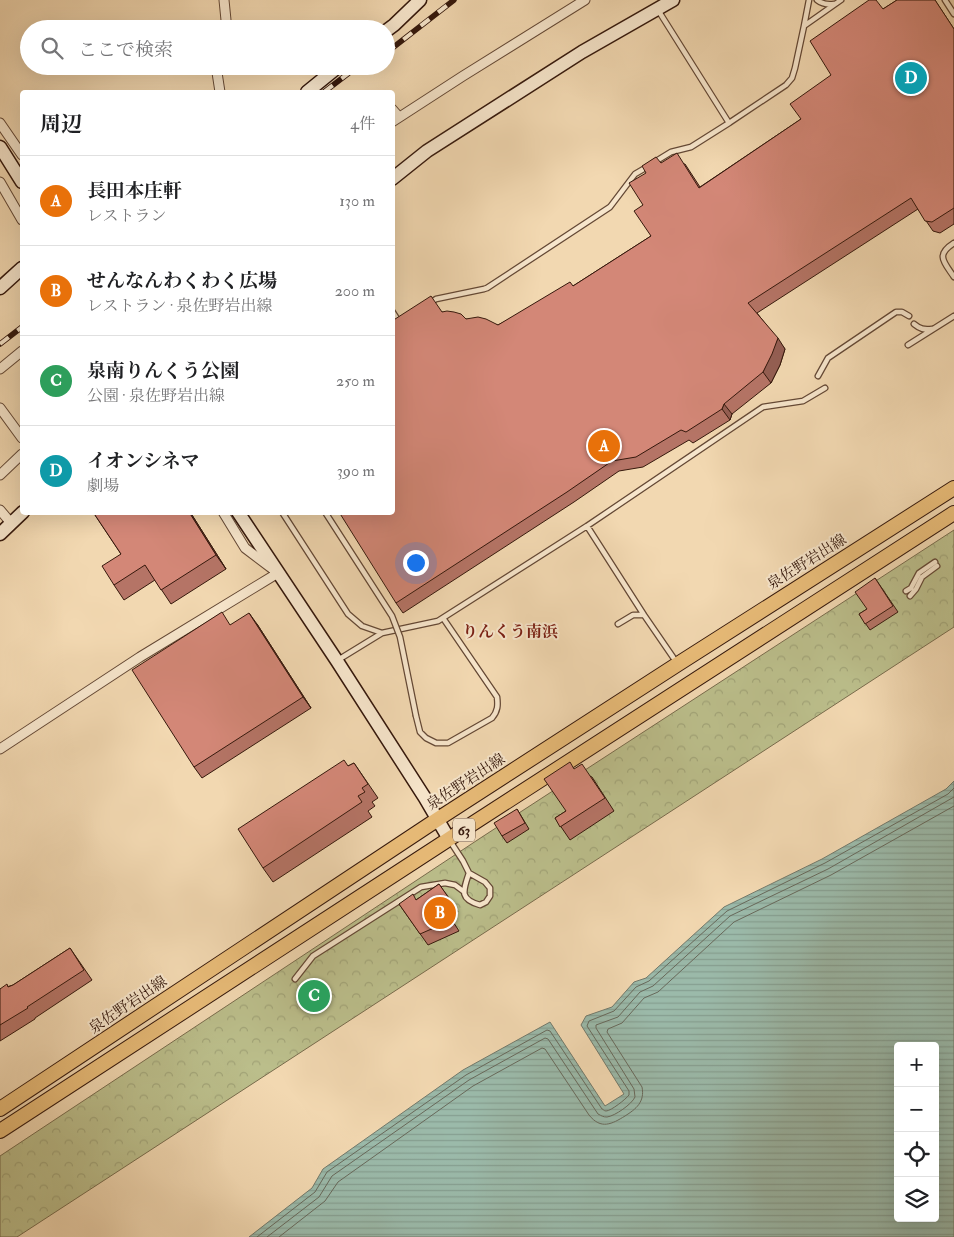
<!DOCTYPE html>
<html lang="ja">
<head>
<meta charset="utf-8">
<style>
  :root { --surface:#fff; --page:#f6f6f6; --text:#202124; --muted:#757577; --line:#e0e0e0; --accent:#8f2418 }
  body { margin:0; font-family:"IM FELL Double Pica","Noto Serif JP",serif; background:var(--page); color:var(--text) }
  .controls { position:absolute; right:15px; bottom:15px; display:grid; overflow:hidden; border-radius:5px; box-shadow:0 5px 20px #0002 }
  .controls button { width:45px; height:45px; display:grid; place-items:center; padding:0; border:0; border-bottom:1px solid var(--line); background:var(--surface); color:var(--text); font:25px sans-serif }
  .you { position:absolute; left:415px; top:562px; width:18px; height:18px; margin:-12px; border:4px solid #fff; border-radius:50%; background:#1a73e8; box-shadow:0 0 0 8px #1a73e833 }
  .badge { display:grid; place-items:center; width:32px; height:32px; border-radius:50%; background:var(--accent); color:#fff; font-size:16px; font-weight:700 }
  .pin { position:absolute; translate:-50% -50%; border:2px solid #fff; box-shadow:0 1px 5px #0006 }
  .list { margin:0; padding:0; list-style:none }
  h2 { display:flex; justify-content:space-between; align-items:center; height:65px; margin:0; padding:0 20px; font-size:21px }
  h2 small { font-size:16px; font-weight:400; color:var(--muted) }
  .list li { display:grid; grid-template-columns:32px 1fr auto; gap:15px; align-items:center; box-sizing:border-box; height:90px; padding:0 20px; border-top:1px solid var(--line) }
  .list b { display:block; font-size:19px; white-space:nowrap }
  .list p { margin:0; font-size:16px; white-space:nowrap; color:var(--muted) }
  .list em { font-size:16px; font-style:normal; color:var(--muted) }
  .icon { flex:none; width:28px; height:28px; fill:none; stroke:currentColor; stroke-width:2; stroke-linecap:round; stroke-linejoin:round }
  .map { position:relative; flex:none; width:954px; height:1237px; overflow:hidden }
  .search { position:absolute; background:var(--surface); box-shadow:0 5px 20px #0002; left:20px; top:20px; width:375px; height:55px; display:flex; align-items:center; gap:12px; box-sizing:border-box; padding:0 18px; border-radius:28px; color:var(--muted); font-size:19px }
  .panel { position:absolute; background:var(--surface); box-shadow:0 5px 20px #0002; left:20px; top:90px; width:375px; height:425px; border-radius:5px }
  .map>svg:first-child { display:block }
  .forest { fill:url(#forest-crowns); stroke:#786b4c }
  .water { fill:url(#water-rules); stroke:#72796b; fill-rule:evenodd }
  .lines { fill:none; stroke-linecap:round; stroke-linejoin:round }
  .shore { stroke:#68695b; stroke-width:1 }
  .lane-casing { stroke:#644835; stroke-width:7 }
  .street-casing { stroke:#644835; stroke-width:11 }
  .secondary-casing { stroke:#35180c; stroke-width:15 }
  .primary-casing { stroke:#35180c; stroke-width:16 }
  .lane { stroke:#f7e6cc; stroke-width:4.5 }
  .street { stroke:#f7e6cc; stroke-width:9 }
  .secondary { stroke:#f7e6cc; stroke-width:12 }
  .primary { stroke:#e9bc78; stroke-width:14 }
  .rail-casing { stroke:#35180c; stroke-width:5.5 }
  .rail { stroke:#f7e6cc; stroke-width:4; stroke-dasharray:11; stroke-linecap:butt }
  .lane-bridge-casing { stroke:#644835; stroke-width:7; stroke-linecap:butt }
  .lane-bridge { stroke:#f7e6cc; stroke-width:4.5 }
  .wall { fill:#b57466; stroke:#35180c }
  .shaded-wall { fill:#945e53; stroke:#35180c }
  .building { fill:#d38777; stroke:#35180c }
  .labels { text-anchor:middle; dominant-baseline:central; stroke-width:4; stroke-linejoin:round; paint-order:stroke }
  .shield { fill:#f7e6cc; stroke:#6f5646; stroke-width:1 }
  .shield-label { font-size:14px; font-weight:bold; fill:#35180c }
  .street-label { font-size:15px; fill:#35180c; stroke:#f7e6cc }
  .neighbourhood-label { font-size:16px; font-weight:bold; fill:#7a1f14; stroke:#f7e6cc }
</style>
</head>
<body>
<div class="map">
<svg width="954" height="1237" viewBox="0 0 954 1237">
  <defs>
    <pattern id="forest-crowns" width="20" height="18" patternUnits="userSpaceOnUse" patternTransform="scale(1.25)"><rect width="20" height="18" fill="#bbbe8b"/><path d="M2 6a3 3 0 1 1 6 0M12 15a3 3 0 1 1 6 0" fill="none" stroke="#a1a377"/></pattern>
    <pattern id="water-rules" width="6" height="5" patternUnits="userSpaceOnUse" patternTransform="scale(1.25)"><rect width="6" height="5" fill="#9bbaaa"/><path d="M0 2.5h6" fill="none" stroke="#869f91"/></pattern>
  </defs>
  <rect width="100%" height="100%" fill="#f2d8b1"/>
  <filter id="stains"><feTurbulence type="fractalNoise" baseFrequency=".004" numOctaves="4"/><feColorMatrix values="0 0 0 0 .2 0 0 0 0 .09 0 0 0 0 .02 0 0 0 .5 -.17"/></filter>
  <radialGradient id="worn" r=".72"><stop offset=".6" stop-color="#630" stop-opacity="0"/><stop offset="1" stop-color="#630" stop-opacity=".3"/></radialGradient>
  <!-- forest -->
  <path class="forest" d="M954,530V627L17,1237H0V1156L482,837Z"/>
  <!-- water -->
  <path class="water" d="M954,781V1237H249L312,1188L323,1169L463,1070L550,1022L605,1106L624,1094L581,1025L586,1016L612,1007L634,982L646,978L724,907L822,859L946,789ZM898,1046H935V1218H898Z"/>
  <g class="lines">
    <!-- shore -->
    <path class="shore" d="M257,1237L315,1192L327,1172L466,1075L547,1030L550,1031L602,1109C603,1109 604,1111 606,1111C611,1111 626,1099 629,1095V1091L587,1026L589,1021L614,1011L636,987L649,981L727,911L825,863L948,794L954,788
      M267,1237L319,1197L332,1176L469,1080L545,1038L548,1039L598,1114C602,1116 603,1117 607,1117C615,1116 632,1104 635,1097L634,1089L596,1028V1025L618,1017L640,992L653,986L730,916L828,869L954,797
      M279,1237L325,1201L338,1182L473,1086L542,1048L545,1049L589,1115C601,1130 612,1124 625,1116C636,1109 645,1102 642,1087L607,1032L608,1029L622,1023L644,998L658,992L734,922L831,875L954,806"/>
    <defs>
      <path id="lane" d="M817,0C822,4 827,5 834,4
        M945,0L954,14
        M658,10L729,123
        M804,26L809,0
        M653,163L671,152L691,147L729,123L786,85L792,78L795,68L804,26L841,0
        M954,243C935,255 944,262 954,277
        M430,303L436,299L484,289L487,288L610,207L635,174L647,167
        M392,311L399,322
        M914,324C920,329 924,330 932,329
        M908,345L954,316
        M818,376L828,358L896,312H902L909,316
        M282,512L348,614L362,626L382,633
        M587,526L644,615L677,663
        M906,591L911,588L919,573L935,562
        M910,596L916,589L922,577L937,566
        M618,624L633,615H644
        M338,660L382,633L438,621L587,526L763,407L803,401L825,388
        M416,716L420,732L426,738L436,743H448L492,718C498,711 498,705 497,697L443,618
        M450,841L463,861L469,873L485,882L490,888V896L486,902L480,905C459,899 463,891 469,873
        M295,979L313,956L421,887L445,883L455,885L463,891"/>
      <path id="street" d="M224,0L226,20L224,29
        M216,66L220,92
        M392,109L399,117
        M392,122L463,76L585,0
        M0,123L22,155
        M0,182L22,220
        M0,369L22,351
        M0,408L22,438
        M0,475L22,454
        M0,510L11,523
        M0,749L140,657L278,573L245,548L223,512"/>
      <path id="secondary" d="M386,31L394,25L420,0
        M307,92L339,66
        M0,147L22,182
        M392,179L427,151L582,52L673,0
        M0,288L22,268
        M238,512L337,661L425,798L449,839
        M0,534L23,512"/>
      <path id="primary" d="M0,1109L438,819L678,664L954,488
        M0,1131L469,826L954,513"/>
    </defs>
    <!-- lane casing -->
    <use href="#lane" class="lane-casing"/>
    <!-- street casing -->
    <use href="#street" class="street-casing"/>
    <!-- secondary casing -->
    <use href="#secondary" class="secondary-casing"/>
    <!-- primary casing -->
    <use href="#primary" class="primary-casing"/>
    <!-- lane -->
    <use href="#lane" class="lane"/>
    <!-- street -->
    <use href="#street" class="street"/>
    <!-- secondary -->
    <use href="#secondary" class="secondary"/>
    <!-- primary -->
    <use href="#primary" class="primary"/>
    <defs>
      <path id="rail" d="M386,53L454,0
        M324,92L358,66
        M0,344L22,327"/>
    </defs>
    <!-- rail casing -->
    <use href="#rail" class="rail-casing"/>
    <!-- rail -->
    <use href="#rail" class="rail"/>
    <defs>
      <path id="lane-bridge" d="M325,512L392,616L400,637L416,716"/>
    </defs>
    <!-- lane-bridge casing -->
    <use href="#lane-bridge" class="lane-bridge-casing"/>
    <!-- lane-bridge -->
    <use href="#lane-bridge" class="lane-bridge"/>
  </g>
  <!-- wall -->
  <path class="wall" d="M897,0H935L954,29V224L940,233L933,231L918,209L757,313L785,349L780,365L771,383L732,414L730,420L693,443L689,440L643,467L619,471L574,502L403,613L396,603L442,312L466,319L498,325L573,286L651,236L643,205L661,163L685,164L700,187L801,119L831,75L883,9Z
    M93,512H195L192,515L226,569L171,604L155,580L124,600L114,585L121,554Z
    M875,578L898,612L870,630L859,614L867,609Z
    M257,624L311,708L202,778L194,767L231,625Z
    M354,763L378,798L372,802L375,806L368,811L372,817L273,882L263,868L348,766Z
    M574,769L592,777L614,811L570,840L555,818L566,811Z
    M517,809L529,829L507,843L502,836Z
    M439,884L458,912L450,917L459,931L428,945L399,904L416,900Z
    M70,948L92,980L35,1018V1019L0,1041V989L13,985Z"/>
  <!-- shaded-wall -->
  <path class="shaded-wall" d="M778,338L785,349L780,365L771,383L763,372Z
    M724,404L732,414L730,420L722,409Z
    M189,512L192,515L226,569L216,555Z
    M249,613L257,624L311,708L303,697Z"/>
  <!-- building -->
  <path class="building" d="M869,0H876L883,9L897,0H935L954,29V208L932,222L925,221L911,198L748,303L778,338L772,354L763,372L724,404L722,409L686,432L681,430L636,457L612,461L567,492L396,603L339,512H392V321L431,296L442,312L447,311L454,312L461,314L466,319L478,317L486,319L498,325L570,282L573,286L651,236L634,211L643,205L629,183L646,173L642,166L656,157L661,163L677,153L699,188L801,119L790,104L831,75L810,41Z
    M93,512H189L216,555L161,590L145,565L114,585L102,566L121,554Z
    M875,578L893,606L865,624L859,614L867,609L855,592Z
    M222,612L230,625L249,613L303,697L194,767L132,670Z
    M344,760L348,766L354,763L368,784L362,788L365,792L358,796L362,802L263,868L238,829Z
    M570,762L574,769L582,764L605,798L560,827L555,818L566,811L544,779Z
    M517,809L525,823L502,836L494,823Z
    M439,884L451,901L443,907L452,920L420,934L399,904L413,894L416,900Z
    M70,948L84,970L27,1007L28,1008L0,1025V989L7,984L8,987L13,985Z"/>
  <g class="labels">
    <!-- shield labels -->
    <rect class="shield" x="453" y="818.5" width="22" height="23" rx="4"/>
    <g class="shield-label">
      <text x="464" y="830">63</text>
    </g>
    <!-- street labels -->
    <g class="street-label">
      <text transform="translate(807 562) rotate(-32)">泉佐野岩出線</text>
      <text transform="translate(466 782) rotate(-33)">泉佐野岩出線</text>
      <text transform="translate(128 1005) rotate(-34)">泉佐野岩出線</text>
    </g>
    <!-- neighbourhood labels -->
    <g class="neighbourhood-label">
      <text x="510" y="632">りんくう南浜</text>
    </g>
  </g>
  <rect width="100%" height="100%" filter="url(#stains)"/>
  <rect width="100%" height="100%" fill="url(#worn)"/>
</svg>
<div class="controls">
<button>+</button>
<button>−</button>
<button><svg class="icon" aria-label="locate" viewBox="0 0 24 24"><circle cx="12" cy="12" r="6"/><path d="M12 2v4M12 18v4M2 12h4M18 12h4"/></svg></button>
<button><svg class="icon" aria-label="layers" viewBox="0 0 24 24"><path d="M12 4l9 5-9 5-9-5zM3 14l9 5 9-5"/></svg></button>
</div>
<div class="you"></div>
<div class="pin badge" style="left:604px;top:446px;background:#e8710a">A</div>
<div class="pin badge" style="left:440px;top:913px;background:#e8710a">B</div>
<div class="pin badge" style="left:314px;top:996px;background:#2e9e5b">C</div>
<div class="pin badge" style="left:911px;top:78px;background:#0f9aa8">D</div>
<div class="search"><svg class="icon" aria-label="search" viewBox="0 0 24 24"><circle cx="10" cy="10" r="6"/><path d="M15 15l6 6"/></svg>ここで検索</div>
<section class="panel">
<h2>周辺<small>4件</small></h2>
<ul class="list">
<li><span class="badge" style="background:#e8710a">A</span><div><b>長田本庄軒</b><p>レストラン</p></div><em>130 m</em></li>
<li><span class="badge" style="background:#e8710a">B</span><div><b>せんなんわくわく広場</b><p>レストラン · 泉佐野岩出線</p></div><em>200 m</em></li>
<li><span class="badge" style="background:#2e9e5b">C</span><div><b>泉南りんくう公園</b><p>公園 · 泉佐野岩出線</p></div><em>250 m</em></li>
<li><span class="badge" style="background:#0f9aa8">D</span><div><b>イオンシネマ</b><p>劇場</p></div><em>390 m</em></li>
</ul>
</section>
</div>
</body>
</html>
